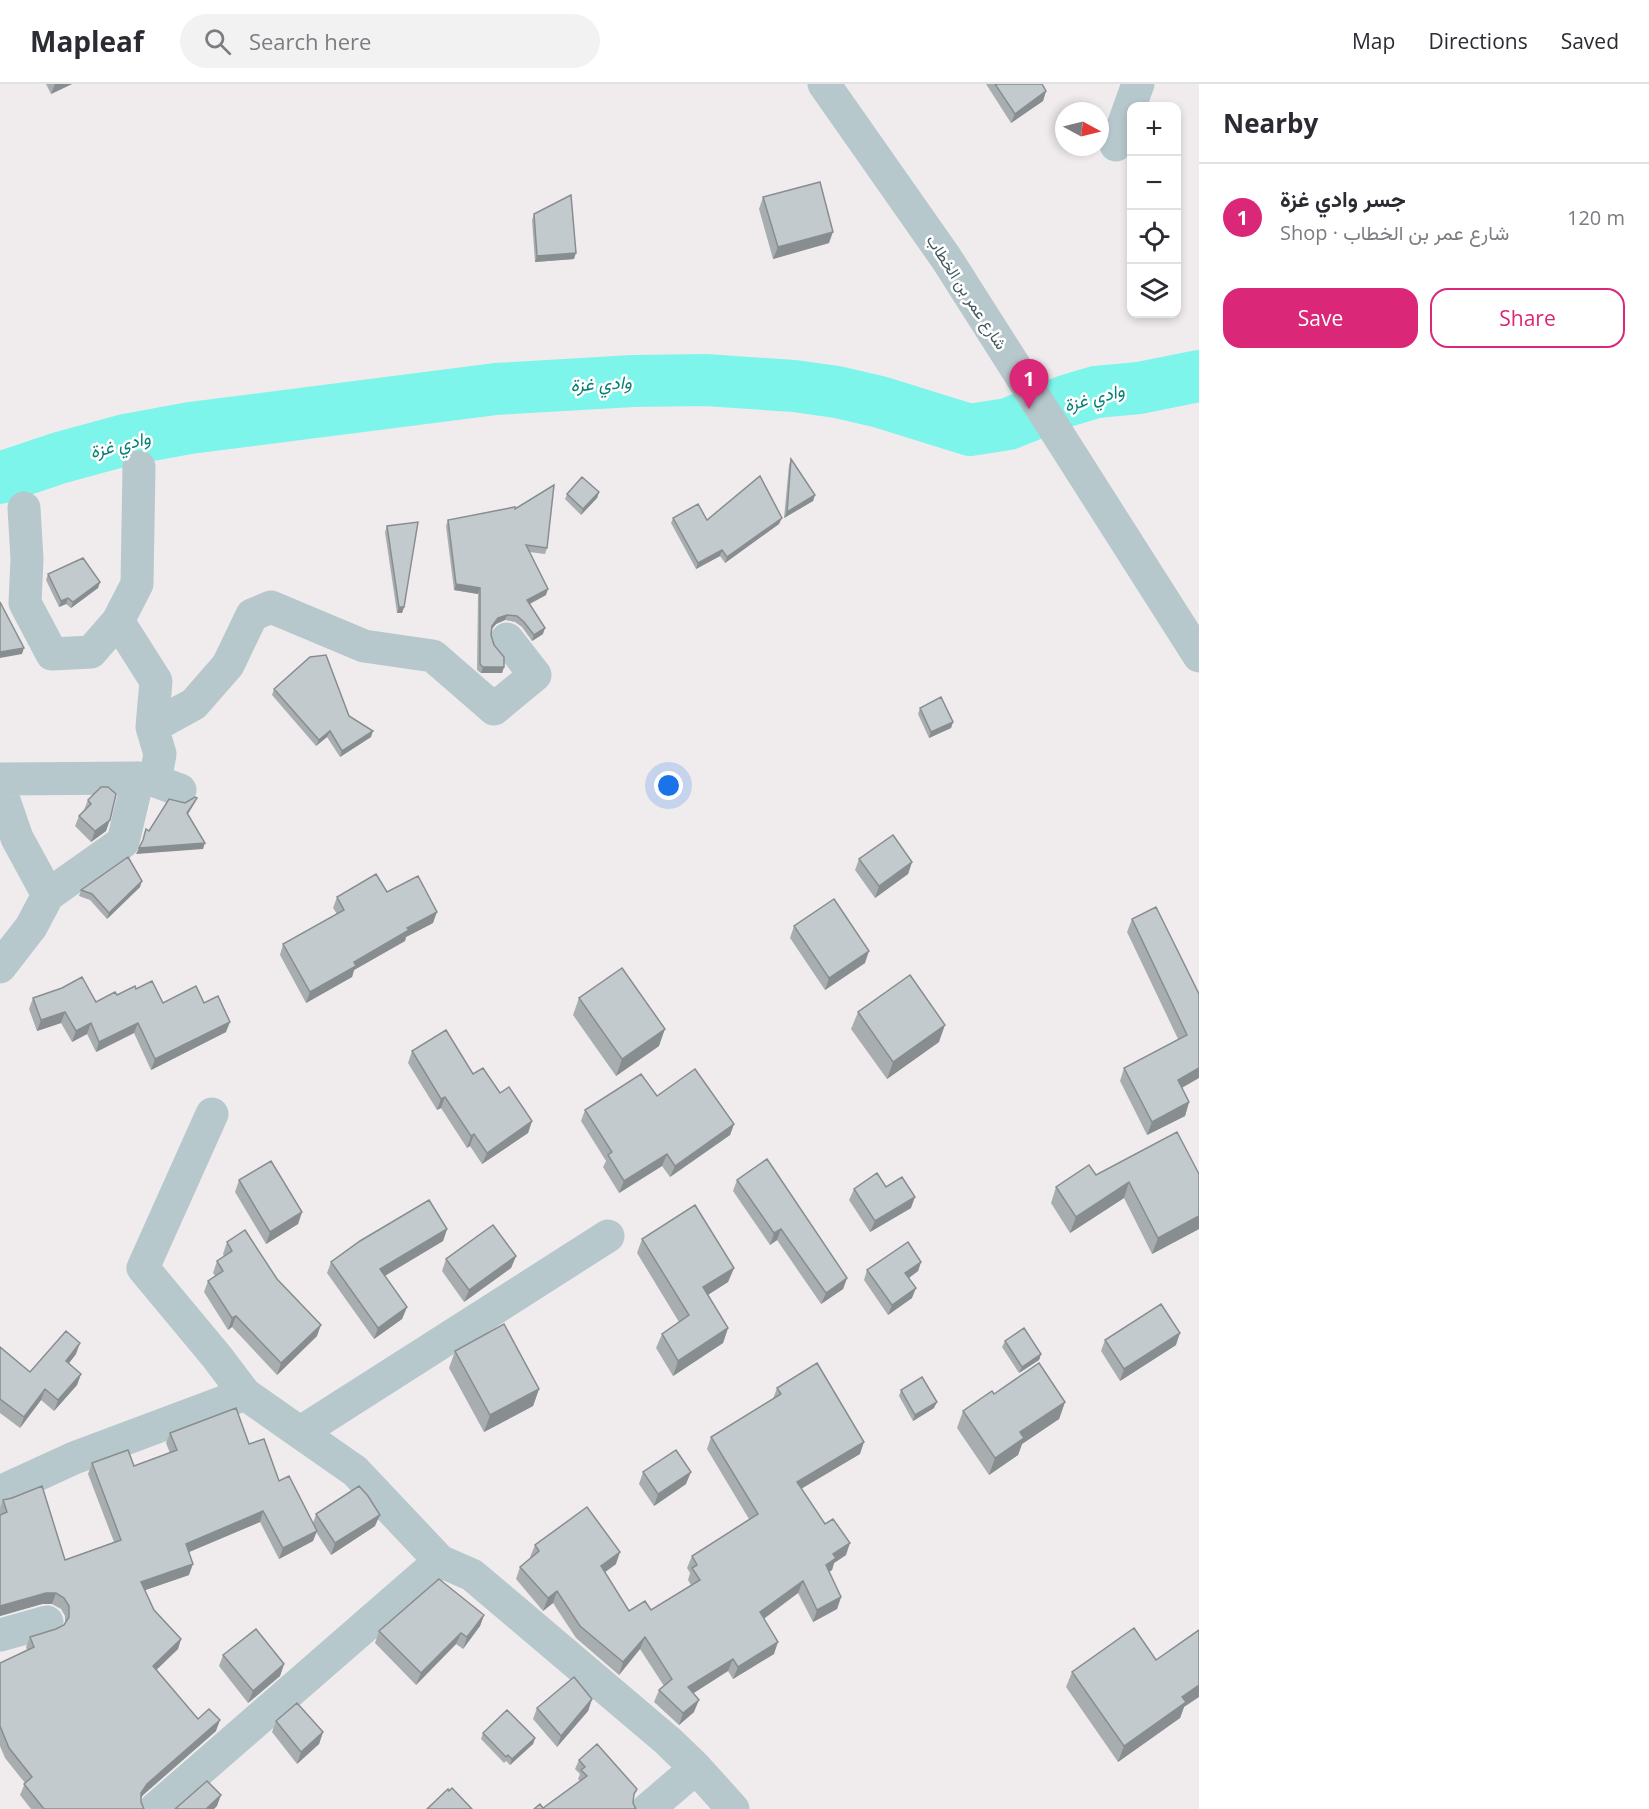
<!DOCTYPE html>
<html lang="en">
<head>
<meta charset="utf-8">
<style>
  :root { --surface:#fff; --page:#f2f2f3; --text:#2b2b33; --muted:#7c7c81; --line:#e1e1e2; --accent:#db2777 }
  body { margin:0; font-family:"Open Sans",Vazirmatn,sans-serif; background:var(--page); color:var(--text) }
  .controls { position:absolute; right:18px; top:18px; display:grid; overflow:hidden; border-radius:12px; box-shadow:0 3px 9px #0003 }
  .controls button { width:54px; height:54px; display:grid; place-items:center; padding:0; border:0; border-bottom:2px solid var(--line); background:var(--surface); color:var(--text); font:30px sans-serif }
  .compass { position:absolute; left:1055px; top:18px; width:54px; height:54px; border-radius:50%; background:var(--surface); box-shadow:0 3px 9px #0003; rotate:97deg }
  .you { position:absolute; left:669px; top:702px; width:21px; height:21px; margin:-15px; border:4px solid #fff; border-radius:50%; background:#1a73e8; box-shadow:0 0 0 9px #1a73e833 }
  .badge { display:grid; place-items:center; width:39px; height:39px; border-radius:50%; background:var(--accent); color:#fff; font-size:20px; font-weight:700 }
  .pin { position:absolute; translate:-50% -50px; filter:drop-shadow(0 2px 3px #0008) }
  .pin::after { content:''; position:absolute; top:32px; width:21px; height:18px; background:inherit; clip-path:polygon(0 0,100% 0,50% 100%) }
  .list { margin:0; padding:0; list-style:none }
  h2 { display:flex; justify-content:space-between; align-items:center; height:78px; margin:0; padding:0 24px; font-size:26px }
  h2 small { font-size:20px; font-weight:400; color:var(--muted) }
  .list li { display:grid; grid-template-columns:39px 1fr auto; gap:18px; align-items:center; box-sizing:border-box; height:108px; padding:0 24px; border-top:2px solid var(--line) }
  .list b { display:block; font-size:22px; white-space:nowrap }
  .list p { margin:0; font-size:20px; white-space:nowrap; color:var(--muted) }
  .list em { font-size:20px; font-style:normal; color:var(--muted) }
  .actions { display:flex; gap:12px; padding:18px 24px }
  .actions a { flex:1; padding:14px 0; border:2px solid var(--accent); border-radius:18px; text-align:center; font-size:21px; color:var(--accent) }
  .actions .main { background:var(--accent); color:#fff }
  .icon { flex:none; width:33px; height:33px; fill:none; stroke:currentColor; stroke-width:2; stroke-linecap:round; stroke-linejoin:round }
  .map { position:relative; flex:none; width:1199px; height:1725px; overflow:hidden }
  header { display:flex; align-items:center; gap:36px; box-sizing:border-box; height:84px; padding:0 30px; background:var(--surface); border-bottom:2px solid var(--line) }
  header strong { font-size:28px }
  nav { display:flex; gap:33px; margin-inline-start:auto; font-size:21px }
  .search { width:420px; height:54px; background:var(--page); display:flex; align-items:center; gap:15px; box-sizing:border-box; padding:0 21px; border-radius:33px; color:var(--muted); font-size:22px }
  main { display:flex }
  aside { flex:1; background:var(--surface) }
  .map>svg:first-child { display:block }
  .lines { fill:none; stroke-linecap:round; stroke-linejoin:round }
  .river { stroke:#7ef5ea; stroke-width:52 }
  .minor { stroke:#b6c8cc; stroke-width:33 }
  .wall { fill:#a8aeb0 }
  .shaded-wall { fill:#888d90 }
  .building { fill:#c3cacd; stroke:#888d90; stroke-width:1.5 }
  .labels { text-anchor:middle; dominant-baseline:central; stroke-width:5; stroke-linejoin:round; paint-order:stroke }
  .street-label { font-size:16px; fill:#43585c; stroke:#fff }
  .water-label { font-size:18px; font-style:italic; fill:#058276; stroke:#fff }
</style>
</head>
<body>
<header>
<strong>Mapleaf</strong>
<div class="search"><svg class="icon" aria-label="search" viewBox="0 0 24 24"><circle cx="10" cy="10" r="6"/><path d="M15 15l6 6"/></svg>Search here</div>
<nav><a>Map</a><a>Directions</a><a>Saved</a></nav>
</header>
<main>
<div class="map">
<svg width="1199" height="1725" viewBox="0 0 1199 1725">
  <rect width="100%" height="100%" fill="#f0ecee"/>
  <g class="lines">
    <!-- river -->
    <path class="river" d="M0,394L59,374L125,356L190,344L496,305L633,297L706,296L794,302L837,308L880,318L970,346L1008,340L1066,317L1096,308L1139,304L1199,292"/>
    <!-- minor -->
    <path class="minor" d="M824,0L946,174L1199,572
      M1116,61L1138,0
      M24,424L27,475L25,519L52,570L91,568L118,537L137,500L139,383
      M118,537L156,597L152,643L160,670L155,697
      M152,643L194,620L228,581L252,531L271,523L364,562L433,572L494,625L535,591L507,555
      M0,695L138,694L155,697L180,706
      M0,705L17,754L48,811
      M0,883L31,843L48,811L123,758L138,694
      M212,1030L143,1184L217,1273L245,1310L355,1387L440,1477L472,1491L668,1657L696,1684L733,1725
      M301,1348L608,1152
      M0,1408L74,1374L245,1310
      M0,1551L47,1538
      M155,1725L440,1477
      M648,1725L696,1684"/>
  </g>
  <!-- wall -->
  <path class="wall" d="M46,0H72L51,10Z
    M986,0H1042L1046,7L1043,17L1011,39Z
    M763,113L829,159L773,175L759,125Z
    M534,130L574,175L535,178L532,136Z
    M791,375L815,411L813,417L784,434L789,381Z
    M599,408L597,414L581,431L565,415L567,410Z
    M515,425L547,464L545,470L529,468L546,511L530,520L543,550L532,557L522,543L515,538L505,536L496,540L491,546V551L504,583L502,589H481L477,586L478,510L454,506L446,442L448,436Z
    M673,434L707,436L779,440L725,479L720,472L696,485L671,439Z
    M387,442L404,523L402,529H397L385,448Z
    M48,490L100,498L98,504L71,524L66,520L59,523L46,496Z
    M274,605L349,632L371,653L340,673L327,653L316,662L272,611Z
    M920,624L953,638L951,644L929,654L918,630Z
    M116,710L106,747L91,758L75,742L79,732L84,726L88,716Z
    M859,775L912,778L908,790L875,814L855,786Z
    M140,803L107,835L90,816L79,812L81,806Z
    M387,808L433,839L406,853L405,857L354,886L352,893L306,919L280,871L283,860L337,830L333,824L337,813Z
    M1132,835L1199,910L1182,1004L1189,1018L1185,1032L1147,1051L1120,997L1124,984L1178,955L1127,848Z
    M794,842L865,879L825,906L790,854Z
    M136,905L163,919H204L226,948L151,986L134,949L96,968L87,950L72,958L61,939L37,947L29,925L33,914L96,918Z
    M579,914L659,962L616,992L573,931Z
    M858,928L939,958L887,995L851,945Z
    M412,967L473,990L500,1009L532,1037L528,1049L482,1080L470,1062L467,1064L441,1024L437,1026L408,979Z
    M657,1012L734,1040L730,1051L670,1093L662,1082L619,1109L603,1083L606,1077L581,1037L585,1026Z
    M1199,1090V1145L1152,1170L1124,1114L1070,1149L1051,1119L1056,1103L1096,1091Z
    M239,1096L302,1128L298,1140L266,1160L235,1108Z
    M737,1096L847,1194L843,1205L821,1220L777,1156L770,1161L733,1107Z
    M886,1103L911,1124L870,1148L849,1116L854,1105Z
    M447,1145L443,1157L385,1192L407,1223L402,1235L374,1255L327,1189L331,1178Z
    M642,1155L734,1184L728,1198L708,1211L728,1244L723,1259L673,1292L656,1264L662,1250L679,1238L637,1169Z
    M227,1158L277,1195L317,1252L277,1291L232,1243L228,1246L204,1208L208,1197L215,1192L213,1189L217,1177L224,1173L223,1170Z
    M516,1172L511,1184L464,1218L442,1187L446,1175Z
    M921,1178L918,1187L909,1194L912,1214L888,1231L864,1196L867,1186Z
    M1105,1256L1176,1261L1120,1297L1101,1267Z
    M1005,1257L1041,1270L1039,1276L1019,1289L1002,1263Z
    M0,1263L30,1288L76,1270L69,1279L81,1290L77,1301L54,1327L41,1316L20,1344L0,1329Z
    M455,1267L539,1305L533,1322L484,1348L449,1284Z
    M777,1304L860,1370L801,1405L846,1471L834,1479L832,1486L829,1488L841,1513L837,1525L813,1538L798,1509L764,1535L774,1570L733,1595L728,1587L693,1609L694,1628L679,1641L654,1618L659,1606L664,1602L640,1565L619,1591L576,1554L553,1519L543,1527L516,1495L520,1483L531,1474L530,1473L535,1461L616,1480L605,1488L629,1527L651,1526L691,1501L688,1496L690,1489L687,1484L692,1472L749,1435L707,1365L711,1353L773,1315Z
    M901,1306L934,1324L913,1337L899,1312Z
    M994,1310L1065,1318L1059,1335L1022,1360L1018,1371L989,1391L957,1344L963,1327Z
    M170,1349L249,1360L313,1439L316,1430L375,1442L331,1471L316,1448L313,1457L279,1475L260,1438L189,1468V1491L145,1506L154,1526L181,1555L178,1565L156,1586L198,1635L216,1647L143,1711L141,1714V1718L144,1725H31L20,1711L25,1699L5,1674L0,1662V1579L27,1566L26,1563L30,1553L56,1545L64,1541L65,1539V1532L61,1525L52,1520H42L0,1532V1424L3,1416L65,1476L114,1458L88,1390L92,1379L134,1382L170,1369L166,1359Z
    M643,1388L686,1400L654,1422L639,1400Z
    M484,1531L480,1542L463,1565L456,1560L416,1601L375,1559L379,1547Z
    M223,1571L284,1580L280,1592L248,1619L219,1582Z
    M1072,1588L1184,1623L1180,1634L1118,1678L1066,1603Z
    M592,1615L588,1627L557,1663L533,1635L537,1624Z
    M276,1637L323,1648L319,1660L297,1680L272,1648Z
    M483,1649L535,1654L533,1660L510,1681L506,1677L504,1679L481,1655Z
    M579,1676L633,1714V1719L543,1724L580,1697L578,1695L580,1690L575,1685Z"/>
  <!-- shaded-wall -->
  <path class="shaded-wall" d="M55,0H72L51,10Z
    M1046,7L1043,17L1011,39L1015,30Z
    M833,148L829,159L773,175L778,163Z
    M576,169L574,175L535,178L537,172Z
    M599,408L597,414L581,431L583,425Z
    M815,411L813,417L784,434L787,428Z
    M782,434L779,440L725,479L727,473Z
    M722,466L720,472L696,485L698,479Z
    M100,498L98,504L71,524L73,518Z
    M456,500L480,504L478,510L454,506Z
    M548,505L546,511L525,522L527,516Z
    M68,514L66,520L59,523L61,517Z
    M399,523H404L402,529H397Z
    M507,531L505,536L496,540L490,547L492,542L498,534Z
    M545,544L543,550L532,557L534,551Z
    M24,564L22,570L0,574V568Z
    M483,583H504L502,589H481Z
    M953,638L951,644L929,654L931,648Z
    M330,647L327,653L316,662L319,656Z
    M373,647L371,653L340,673L342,667Z
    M197,714L194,720L185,735L187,729Z
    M110,736L106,747L91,758L95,747Z
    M205,759L203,765L136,770L139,764Z
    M912,778L908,790L875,814L879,802Z
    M142,797L140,803L107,835L109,829Z
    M437,828L433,839L406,853L405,857L354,886L352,893L306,919L310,908L407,844Z
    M869,867L865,879L825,906L829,894Z
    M65,928L61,939L37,947L41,936Z
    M230,938L226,948L151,986L155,975Z
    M91,939L87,950L72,958L76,947Z
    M138,939L134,949L96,968L99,958Z
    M945,941L939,958L887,995L893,978Z
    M665,945L659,962L616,992L622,975Z
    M1199,984V994L1173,1009L1178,996Z
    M445,1013L441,1024L437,1026L441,1015Z
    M1189,1018L1185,1032L1147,1051L1152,1038Z
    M532,1037L528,1049L482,1080L487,1069Z
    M734,1040L730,1051L670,1093L675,1082Z
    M474,1050L470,1062L467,1064L471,1052Z
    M667,1070L662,1082L619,1109L624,1097Z
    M1129,1098L1124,1114L1070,1149L1076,1133Z
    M915,1113L911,1124L870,1148L875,1137Z
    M302,1128L298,1140L266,1160L270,1148Z
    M1199,1132V1145L1152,1170L1158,1154Z
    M447,1145L443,1157L376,1197L380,1185Z
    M781,1145L777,1156L770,1161L774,1149Z
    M516,1172L511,1184L464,1218L469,1206Z
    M921,1178L918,1187L902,1199L905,1189Z
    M734,1184L728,1198L698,1217L703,1203Z
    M847,1194L843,1205L821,1220L826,1209Z
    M916,1204L912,1214L888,1231L892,1221Z
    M407,1223L402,1235L374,1255L378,1244Z
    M236,1232L232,1243L228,1246L232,1234Z
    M321,1241L317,1252L277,1291L281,1279Z
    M728,1244L723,1259L673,1292L678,1277Z
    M1180,1249L1176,1261L1120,1297L1124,1285Z
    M80,1259L76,1270L62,1288L66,1277Z
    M1041,1270L1039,1276L1019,1289L1022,1283Z
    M81,1290L77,1301L54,1327L58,1316Z
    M45,1305L41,1316L20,1344L24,1333Z
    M539,1305L533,1322L484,1348L490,1331Z
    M937,1318L934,1324L913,1337L915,1331Z
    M1065,1318L1059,1335L1022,1360L1018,1371L989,1391L995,1374L1020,1348Z
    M864,1358L860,1370L792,1410L797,1398Z
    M691,1388L686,1400L654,1422L658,1410Z
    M263,1427L260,1438L182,1471L186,1460Z
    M380,1431L375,1442L331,1471L335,1459Z
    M317,1447L313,1457L279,1475L283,1464Z
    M850,1459L846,1471L834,1479L832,1486L821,1493L826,1481L833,1470Z
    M620,1468L616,1480L597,1494L601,1482Z
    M193,1480L189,1491L137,1509L141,1498Z
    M803,1497L798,1509L755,1541L760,1528Z
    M557,1507L553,1519L543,1527L548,1514Z
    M46,1509H56L52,1520H42L0,1532V1522Z
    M841,1513L837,1525L813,1538L817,1526Z
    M484,1531L480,1542L463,1565L467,1553Z
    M461,1549L456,1560L416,1601L421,1589Z
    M645,1553L640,1565L619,1591L623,1578Z
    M181,1555L178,1565L149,1593L153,1582Z
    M778,1558L774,1570L733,1595L738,1583Z
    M733,1575L728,1587L683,1616L688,1603Z
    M284,1580L280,1592L248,1619L253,1607Z
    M1199,1601V1613L1184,1623L1180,1634L1118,1678L1124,1662L1182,1613Z
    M592,1615L588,1627L557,1663L561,1652Z
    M699,1616L694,1628L679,1641L683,1629Z
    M220,1636L216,1647L143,1711L137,1719L141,1709L147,1700Z
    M323,1648L319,1660L297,1680L301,1668Z
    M535,1654L533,1660L510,1681L512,1675Z
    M221,1711L217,1722L214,1725H206Z"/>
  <!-- building -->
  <path class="building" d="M995,0H1042L1046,7L1015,30Z
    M820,98L833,148L778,163L763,113Z
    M571,111L576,169L537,172L534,130Z
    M791,375L815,411L787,428Z
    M760,392L782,434L727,473L722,466L698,479L673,434L698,420L707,436Z
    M582,393L599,408L583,425L567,410Z
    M554,401L547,464L526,461L548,505L527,516L545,544L534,551L524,538L517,532L507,531L498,534L492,542L491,551L494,561L504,573V583H483L480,580V504L456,500L448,436L515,423V425Z
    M418,438L404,523H399L387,442Z
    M83,474L100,498L73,518L68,514L61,517L48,490Z
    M0,518L24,564L0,568Z
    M326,571L349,632L373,647L342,667L330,647L319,656L274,605L310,573Z
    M941,613L953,638L931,648L920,624Z
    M101,703H108L116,710L110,736L95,747L79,732L91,720L88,716Z
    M195,713L197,714L187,729L205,759L139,764L143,756L146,745L149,747L169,715L185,719Z
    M893,751L912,778L879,802L859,775Z
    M128,773L142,797L109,829L92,810L81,806Z
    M376,790L387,808L418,792L437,828L407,844L409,846L354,878L356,882L310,908L283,860L344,826L337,813Z
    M834,815L869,867L829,894L794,842Z
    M1156,823L1199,910V984L1178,996L1189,1018L1152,1038L1124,984L1187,951L1132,835Z
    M622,884L665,945L622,975L579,914Z
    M910,891L945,941L893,978L858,928Z
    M82,893L96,918L115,908L117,911L135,902L136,905L152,897L163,919L196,902L204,919L218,912L230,938L155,975L138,939L99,958L91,939L76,947L65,928L41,936L33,914L62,904Z
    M446,946L473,990L483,984L500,1009L509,1003L532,1037L487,1069L474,1050L471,1052L445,1013L441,1015L412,967Z
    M695,985L734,1040L675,1082L667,1070L624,1097L608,1071L612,1068L585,1026L641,990L657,1012Z
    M1177,1048L1199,1090V1132L1158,1154L1129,1098L1076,1133L1056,1103L1089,1081L1096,1091Z
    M767,1075L847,1194L826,1209L781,1145L774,1149L737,1096Z
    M271,1077L302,1128L270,1148L239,1096Z
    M877,1089L886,1103L902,1093L915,1113L875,1137L854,1105Z
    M429,1116L447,1145L380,1185L407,1223L378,1244L331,1178L360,1157Z
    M695,1121L734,1184L703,1203L728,1244L678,1277L662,1250L689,1231L642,1155Z
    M493,1141L516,1172L469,1206L446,1175Z
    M245,1146L277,1195L321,1241L281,1279L236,1232L232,1234L208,1197L223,1187L217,1177L232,1167L227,1158Z
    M908,1158L921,1178L905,1189L916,1204L892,1221L867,1186Z
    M1161,1220L1180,1249L1124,1285L1105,1256Z
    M504,1240L539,1305L490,1331L455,1267Z
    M1024,1244L1041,1270L1022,1283L1005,1257Z
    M66,1247L80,1259L66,1277L81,1290L58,1316L45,1305L24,1333L0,1315V1263L30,1288Z
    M817,1279L864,1358L797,1398L825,1440L833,1435L850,1459L833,1470L836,1474L826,1481L841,1513L817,1526L803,1497L760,1528L778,1558L738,1583L733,1575L688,1603L699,1616L683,1629L659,1606L672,1595L645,1553L623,1578L580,1542L557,1507L548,1514L520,1483L539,1467L535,1461L587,1423L620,1468L601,1482L629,1527L645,1517L651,1526L700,1496L692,1484L697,1481L692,1472L758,1430L711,1353L781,1310L777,1304Z
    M1039,1279L1065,1318L1020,1348L1024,1354L995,1374L963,1327L992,1307L994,1310Z
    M922,1293L937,1318L915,1331L901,1306Z
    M236,1324L249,1360L264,1355L279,1397L289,1392L317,1447L283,1464L263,1427L186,1460L193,1480L141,1498L154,1526L181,1555L153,1582L198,1635L209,1625L220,1636L147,1700L141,1709V1718L144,1725H44L24,1700L32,1693L9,1664L0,1642V1579L34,1563L30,1553L56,1545L64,1541L69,1533V1522L64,1514L56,1509H46L0,1522V1431L7,1428L3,1416L12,1414L42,1402L65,1476L121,1456L92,1379L128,1366L134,1382L177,1366L170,1349Z
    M676,1366L691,1388L658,1410L643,1388Z
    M359,1402L368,1412L380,1431L335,1459L316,1430Z
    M439,1495L484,1531L467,1553L461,1549L421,1589L379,1547Z
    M1134,1544L1156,1576L1199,1546V1601L1182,1613L1186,1618L1124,1662L1072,1588Z
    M256,1545L284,1580L253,1607L223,1571Z
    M574,1593L592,1615L561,1652L537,1624Z
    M297,1619L323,1648L301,1668L276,1637Z
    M507,1626L535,1654L512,1675L508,1671L506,1673L483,1649Z
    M597,1660L637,1705L634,1710L633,1719L636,1725H534L540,1720L543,1724L587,1692L581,1686L585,1683L579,1676Z
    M207,1697L221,1711L206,1725H175Z
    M452,1704L472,1725H427L448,1705L449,1707Z"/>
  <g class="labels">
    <!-- street labels -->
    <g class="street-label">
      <text transform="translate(967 208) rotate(57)">شارع عمر بن الخطاب</text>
    </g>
    <!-- water labels -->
    <g class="water-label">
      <text transform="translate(601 299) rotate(-3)">وادي غزة</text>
      <text transform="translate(1094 313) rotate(-15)">وادي غزة</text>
      <text transform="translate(120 360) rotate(-14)">وادي غزة</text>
    </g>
  </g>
</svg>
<div class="controls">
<button>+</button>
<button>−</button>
<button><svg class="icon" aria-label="locate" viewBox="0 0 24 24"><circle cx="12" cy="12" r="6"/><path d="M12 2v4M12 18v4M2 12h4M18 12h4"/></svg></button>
<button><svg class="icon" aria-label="layers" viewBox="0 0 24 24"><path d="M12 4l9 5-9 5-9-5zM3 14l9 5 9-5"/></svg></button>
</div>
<svg class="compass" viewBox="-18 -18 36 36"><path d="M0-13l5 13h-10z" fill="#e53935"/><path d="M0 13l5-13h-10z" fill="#7c7c81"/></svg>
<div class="you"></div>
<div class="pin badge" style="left:1029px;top:325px">1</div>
</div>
<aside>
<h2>Nearby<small></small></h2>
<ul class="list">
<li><span class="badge">1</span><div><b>جسر وادي غزة</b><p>Shop · شارع عمر بن الخطاب</p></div><em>120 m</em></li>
</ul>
<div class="actions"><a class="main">Save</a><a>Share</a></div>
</aside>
</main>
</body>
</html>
